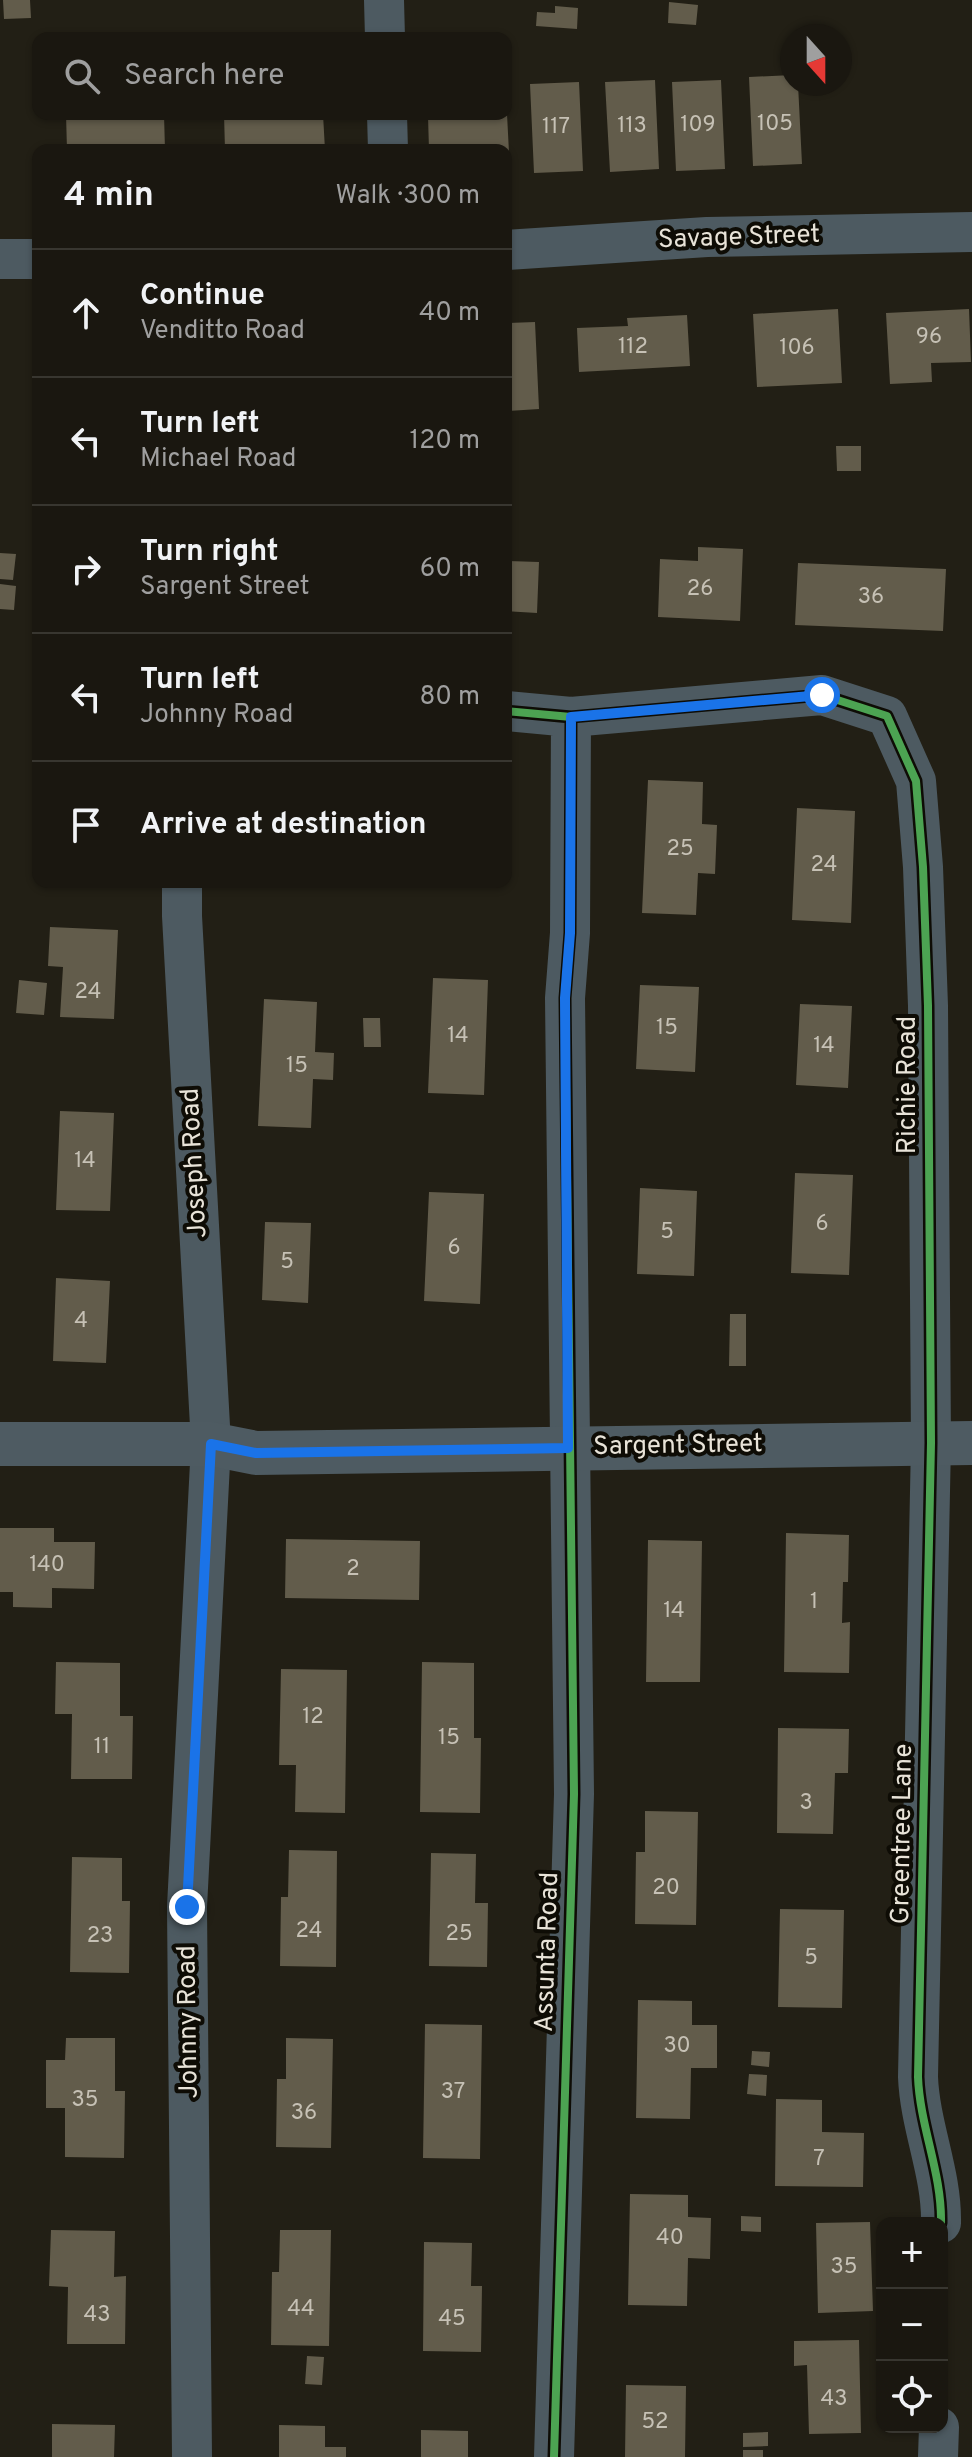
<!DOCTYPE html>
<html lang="en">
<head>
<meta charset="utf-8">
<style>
  :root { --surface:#1a1710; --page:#27241e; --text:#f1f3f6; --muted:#9f9f9f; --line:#383630 }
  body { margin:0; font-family:Overpass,sans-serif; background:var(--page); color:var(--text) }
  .controls { position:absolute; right:24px; bottom:24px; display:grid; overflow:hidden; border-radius:16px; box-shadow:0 2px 6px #0004 }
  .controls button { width:72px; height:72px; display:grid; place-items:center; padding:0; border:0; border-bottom:2px solid var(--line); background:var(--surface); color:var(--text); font:40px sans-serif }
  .compass { position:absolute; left:780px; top:24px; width:72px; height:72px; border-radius:50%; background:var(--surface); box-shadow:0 2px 6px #0004; rotate:159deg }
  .stop { position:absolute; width:24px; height:24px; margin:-18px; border:6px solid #1a73e8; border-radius:50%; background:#fff }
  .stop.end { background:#1a73e8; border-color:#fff; box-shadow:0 2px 8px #0008 }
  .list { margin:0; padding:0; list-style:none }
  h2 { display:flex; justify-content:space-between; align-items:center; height:104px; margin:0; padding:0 32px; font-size:34px }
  h2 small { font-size:26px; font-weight:400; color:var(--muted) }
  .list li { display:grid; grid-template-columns:52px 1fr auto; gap:24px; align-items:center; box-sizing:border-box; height:128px; padding:0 32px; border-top:2px solid var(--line) }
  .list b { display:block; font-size:30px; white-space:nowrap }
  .list p { margin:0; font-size:26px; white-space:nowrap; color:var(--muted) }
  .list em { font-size:26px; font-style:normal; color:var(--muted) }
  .icon { flex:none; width:44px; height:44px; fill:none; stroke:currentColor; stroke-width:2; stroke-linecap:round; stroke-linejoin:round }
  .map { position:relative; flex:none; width:972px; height:2457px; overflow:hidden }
  .search { position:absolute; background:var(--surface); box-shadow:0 2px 6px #0004; left:32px; top:32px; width:480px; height:88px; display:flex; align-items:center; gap:20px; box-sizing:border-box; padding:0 28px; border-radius:16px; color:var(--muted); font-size:30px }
  .panel { position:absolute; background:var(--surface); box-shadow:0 2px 6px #0004; left:32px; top:144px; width:480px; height:744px; border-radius:16px }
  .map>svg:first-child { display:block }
  .building { fill:#625c4b }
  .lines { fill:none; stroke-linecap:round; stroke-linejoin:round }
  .street { stroke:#4d5a61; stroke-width:40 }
  .secondary { stroke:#4e5b62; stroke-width:44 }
  .cycleway-casing { stroke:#0e0c05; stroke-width:13 }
  .cycleway { stroke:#4ca352; stroke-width:8 }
  .route { stroke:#1a73e8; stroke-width:10 }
  .labels { text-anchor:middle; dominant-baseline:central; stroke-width:8; stroke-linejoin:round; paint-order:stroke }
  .number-label { font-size:22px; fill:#c6c1b5 }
  .street-label { font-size:26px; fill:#e8e3d8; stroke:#0e0c05 }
</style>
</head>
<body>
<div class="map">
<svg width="972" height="2457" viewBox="0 0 972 2457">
  <rect width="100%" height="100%" fill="#221f15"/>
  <!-- building -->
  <path class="building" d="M3,0H30L31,18L4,19Z
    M669,2L698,5L696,25L668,23Z
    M555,6L578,8L577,29L536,26L537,12L555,13Z
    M792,75V84H798L802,164L753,166L749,77Z
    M655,80L659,169L610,172L605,82Z
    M721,80L725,169L676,171L672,82Z
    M579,82L583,171L534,173L530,84Z
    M66,114H164L165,150H67Z
    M224,114H323L325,150H225Z
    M469,114H507L510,172H506V150H429L428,116Z
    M838,309L842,383L757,387L753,314Z
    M969,309L971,362L931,363L932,382L890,384L886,313Z
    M687,315L690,366L579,372L577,328L628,326L627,318Z
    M535,322L539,409L506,411V323Z
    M836,446H861V471H837Z
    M698,547L743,549L740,621L658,617L660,559L698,561Z
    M0,553L16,554L13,580L0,579Z
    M506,561L539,562L537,613L506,611Z
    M798,563L946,569L943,631L795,625Z
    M0,584L16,586L14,610L0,609Z
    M648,780L703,782L702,824L717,825L715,874L698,873L696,915L642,913Z
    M797,808L855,811L851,923L792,920Z
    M438,882H484V888L438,886Z
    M50,927L118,930L114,1019L60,1017L63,967L48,966Z
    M433,978L488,980L484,1095L428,1093Z
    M19,980L47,983L44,1015L16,1013Z
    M640,985L699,987L695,1072L636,1069Z
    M264,999L317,1002L315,1052L334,1053L333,1080L313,1079L311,1128L258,1126Z
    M800,1004L852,1006L848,1088L796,1085Z
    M363,1018H380L381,1047H364Z
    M60,1111L114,1113L110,1211L56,1210Z
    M795,1173L853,1175L849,1275L791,1273Z
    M640,1188L697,1191L694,1276L637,1274Z
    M429,1192L484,1194L480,1304L424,1301Z
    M265,1222L311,1223L308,1303L262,1300Z
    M56,1278L110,1281L106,1363L53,1361Z
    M730,1314H746V1366H729Z
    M0,1528H54V1542H95L94,1589L52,1588V1608L13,1607V1592H0Z
    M786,1533L849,1535L848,1582H843L842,1623L850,1622L849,1673L784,1672Z
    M286,1539L420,1541L419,1600L285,1598Z
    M648,1540L702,1541L700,1682H646Z
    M56,1662L120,1663V1716H133L132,1779H71L72,1714H55Z
    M422,1662L474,1663V1738H481L480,1813L420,1812Z
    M281,1669L347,1670L345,1813L295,1812L296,1765H279Z
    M778,1728L849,1729L848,1773H835L833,1834L777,1833Z
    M645,1811L698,1812L696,1925L635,1924L636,1852H645Z
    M289,1850L337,1851L336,1967L280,1966L281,1897H288Z
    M431,1853L476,1854L475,1903H488L487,1967L429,1966Z
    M72,1857L122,1858V1901H130L129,1973L70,1972Z
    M780,1909L844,1910L842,2008L778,2007Z
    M638,2000L692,2001V2025H717V2068H691L690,2119L636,2118Z
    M425,2024L482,2025L480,2159L423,2158Z
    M66,2038H115V2091H125L124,2158L65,2157V2108H46V2060H65Z
    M286,2038L333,2039L331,2148L276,2147L277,2079H286Z
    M752,2051L770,2052L769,2067L751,2065Z
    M749,2074L767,2075L766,2096L747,2094Z
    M776,2099L822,2100V2132L864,2133L863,2187L775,2186Z
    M630,2194L688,2195V2217L711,2218L710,2259L688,2258L687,2306L628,2305Z
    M741,2216L761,2217V2232L741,2231Z
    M870,2222L873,2311L818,2313L816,2223Z
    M51,2230L115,2231L114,2277L126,2276L125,2344H67L68,2287L49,2286Z
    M280,2230H331L329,2346L271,2345L272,2272H279Z
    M424,2242L472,2243L471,2286H482L481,2352L423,2351Z
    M859,2340L861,2433L809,2434L807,2365L794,2366V2341Z
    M307,2356L324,2357L322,2385L305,2384Z
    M626,2385L686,2386L685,2457H625Z
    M52,2424L115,2425L114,2457H52Z
    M279,2425L325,2426V2447H346V2457H279Z
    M421,2430L468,2431V2457H421Z
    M768,2432V2446L743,2447V2433Z
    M743,2450H763V2457H743Z"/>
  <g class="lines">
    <!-- street -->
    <path class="street" d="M384,0L385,38
      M387,114L388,150
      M506,250L707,237L972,232
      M0,259H38
      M506,711L571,717L822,695L887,716L916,781L923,867L928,1006L931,1443L918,2077C920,2127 942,2173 941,2223
      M182,882V916L211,1444L187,1907L192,2457
      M554,2457L574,1794L565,998L570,933L571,717
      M938,2457L939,2427"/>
    <!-- secondary -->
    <path class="secondary" d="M0,1444H211L256,1453L972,1443"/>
    <defs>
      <path id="cycleway" d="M506,711L571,717L822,695L887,716L916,781L923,867L928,1006L931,1443L918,2077C920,2127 942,2173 941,2223
        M554,2457L574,1794L565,998L570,933L571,717"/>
    </defs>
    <!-- cycleway casing -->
    <use href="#cycleway" class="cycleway-casing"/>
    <!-- cycleway -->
    <use href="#cycleway" class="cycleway"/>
  </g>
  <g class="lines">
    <!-- route -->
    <path class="route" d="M187,1907L211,1444L256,1453L568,1448L565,998L570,933L571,717L822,695"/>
  </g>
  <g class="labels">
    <!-- number labels -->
    <g class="number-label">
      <text x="775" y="124">105</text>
      <text x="698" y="125">109</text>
      <text x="632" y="126">113</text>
      <text x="556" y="127">117</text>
      <text x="929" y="337">96</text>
      <text x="633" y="347">112</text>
      <text x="797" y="348">106</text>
      <text x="700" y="589">26</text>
      <text x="871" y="597">36</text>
      <text x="680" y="849">25</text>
      <text x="824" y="865">24</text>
      <text x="88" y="992">24</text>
      <text x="667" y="1028">15</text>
      <text x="458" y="1036">14</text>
      <text x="824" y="1046">14</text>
      <text x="297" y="1066">15</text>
      <text x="85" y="1161">14</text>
      <text x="822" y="1224">6</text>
      <text x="667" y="1232">5</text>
      <text x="454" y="1248">6</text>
      <text x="287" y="1262">5</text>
      <text x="81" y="1321">4</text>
      <text x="47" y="1565">140</text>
      <text x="353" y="1569">2</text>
      <text x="814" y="1602">1</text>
      <text x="674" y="1611">14</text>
      <text x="313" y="1717">12</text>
      <text x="449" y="1738">15</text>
      <text x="102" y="1747">11</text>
      <text x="806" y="1803">3</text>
      <text x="666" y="1888">20</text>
      <text x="309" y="1931">24</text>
      <text x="459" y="1934">25</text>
      <text x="100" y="1936">23</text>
      <text x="811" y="1958">5</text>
      <text x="677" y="2046">30</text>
      <text x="453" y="2092">37</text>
      <text x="85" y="2100">35</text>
      <text x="304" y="2113">36</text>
      <text x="819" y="2159">7</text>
      <text x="670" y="2238">40</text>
      <text x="844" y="2267">35</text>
      <text x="301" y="2309">44</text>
      <text x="97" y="2315">43</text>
      <text x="452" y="2319">45</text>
      <text x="834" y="2399">43</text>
      <text x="655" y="2422">52</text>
    </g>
    <!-- street labels -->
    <g class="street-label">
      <text transform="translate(739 238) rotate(-2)">Savage Street</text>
      <text transform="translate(908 1085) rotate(-90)">Richie Road</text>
      <text transform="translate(195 1163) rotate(-93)">Joseph Road</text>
      <text transform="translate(678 1446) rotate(-1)">Sargent Street</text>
      <text transform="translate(903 1834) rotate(-89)">Greentree Lane</text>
      <text transform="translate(548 1952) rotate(-88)">Assunta Road</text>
      <text transform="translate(189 2022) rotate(-91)">Johnny Road</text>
    </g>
  </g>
</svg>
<div class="controls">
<button>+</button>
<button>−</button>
<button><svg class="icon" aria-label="locate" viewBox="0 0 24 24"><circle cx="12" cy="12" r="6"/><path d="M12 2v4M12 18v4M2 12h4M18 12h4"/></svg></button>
</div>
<svg class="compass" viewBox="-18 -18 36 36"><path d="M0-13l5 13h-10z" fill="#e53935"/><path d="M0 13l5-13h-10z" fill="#9f9f9f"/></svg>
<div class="stop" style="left:822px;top:695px"></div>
<div class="stop end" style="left:187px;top:1907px"></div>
<div class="search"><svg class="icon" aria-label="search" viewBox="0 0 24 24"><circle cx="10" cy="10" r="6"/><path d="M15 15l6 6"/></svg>Search here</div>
<section class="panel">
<h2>4 min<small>Walk · 300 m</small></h2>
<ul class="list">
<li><svg class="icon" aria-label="ahead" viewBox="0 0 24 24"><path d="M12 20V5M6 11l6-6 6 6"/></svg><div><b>Continue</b><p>Venditto Road</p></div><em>40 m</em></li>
<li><svg class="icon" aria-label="left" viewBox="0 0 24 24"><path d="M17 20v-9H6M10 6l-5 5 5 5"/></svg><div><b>Turn left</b><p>Michael Road</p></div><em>120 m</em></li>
<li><svg class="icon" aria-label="right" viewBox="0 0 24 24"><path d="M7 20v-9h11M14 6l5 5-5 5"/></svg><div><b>Turn right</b><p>Sargent Street</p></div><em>60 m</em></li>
<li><svg class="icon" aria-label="left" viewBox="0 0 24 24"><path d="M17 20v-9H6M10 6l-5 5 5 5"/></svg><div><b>Turn left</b><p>Johnny Road</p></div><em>80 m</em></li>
<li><svg class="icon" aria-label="arrive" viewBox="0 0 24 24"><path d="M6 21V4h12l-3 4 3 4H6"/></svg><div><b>Arrive at destination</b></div></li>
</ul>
</section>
</div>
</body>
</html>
